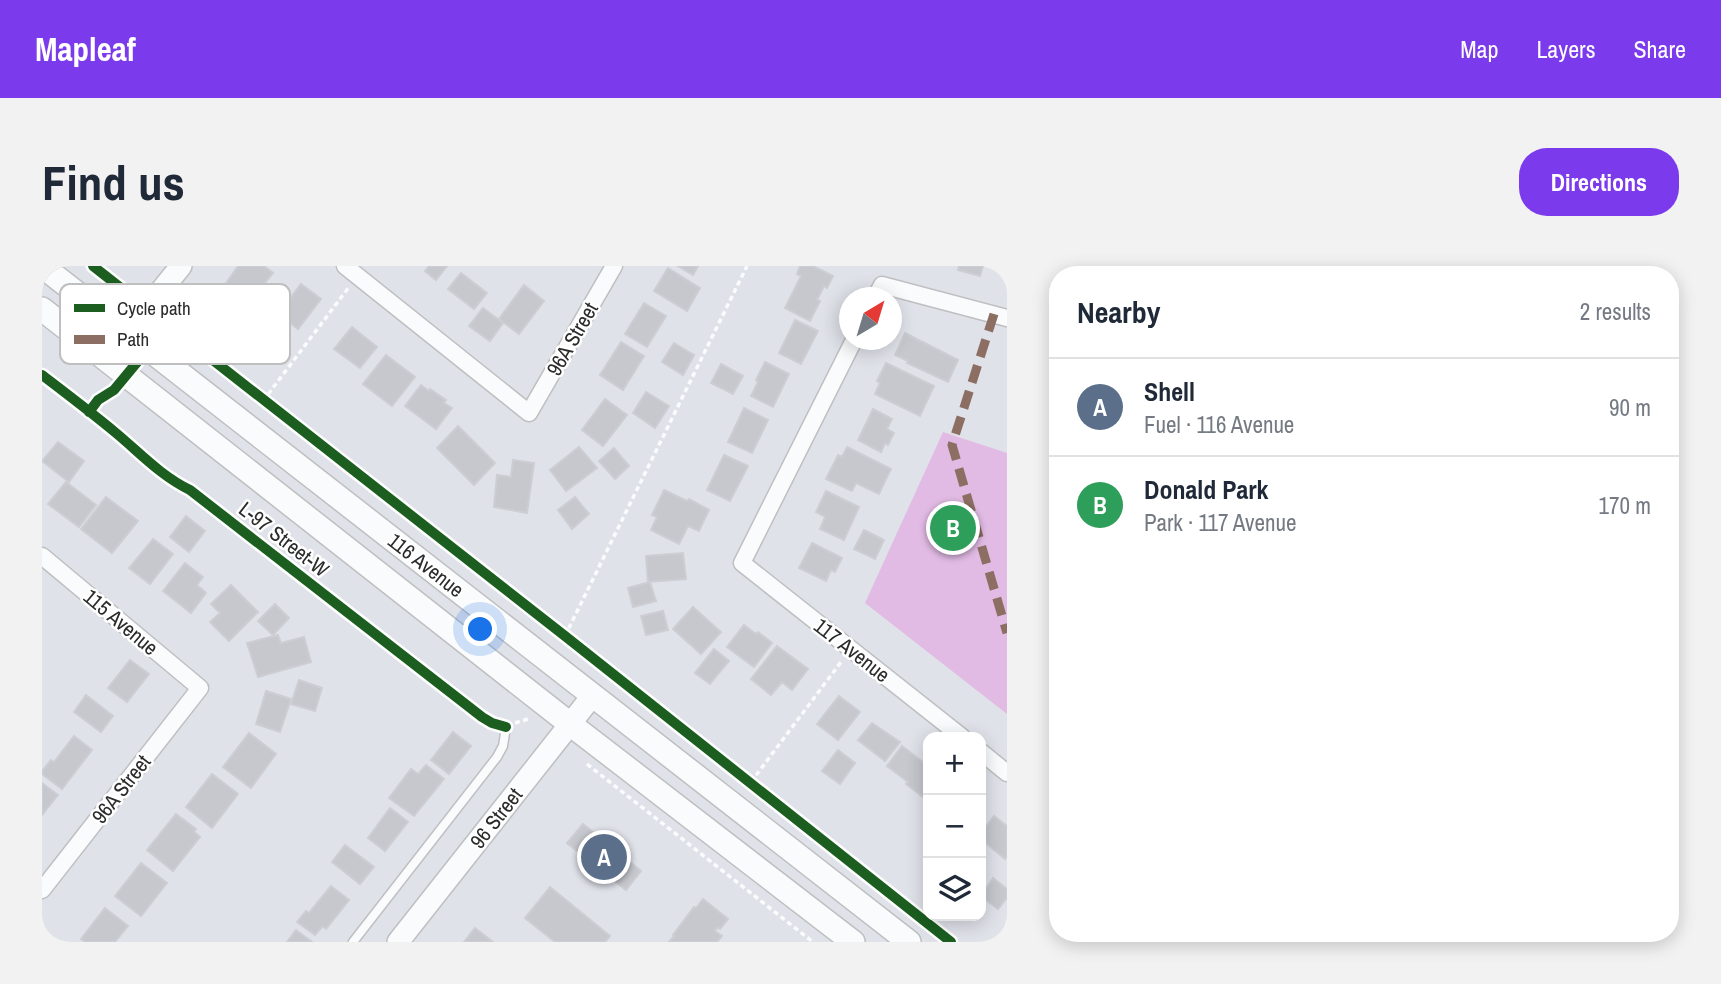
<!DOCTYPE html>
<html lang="en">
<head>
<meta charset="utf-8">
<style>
  :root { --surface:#fff; --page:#f2f2f3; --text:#1f2937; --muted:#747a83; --line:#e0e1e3; --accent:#7c3aed }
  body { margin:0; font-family:"Archivo Narrow",sans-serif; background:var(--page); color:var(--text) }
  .controls { position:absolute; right:21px; bottom:21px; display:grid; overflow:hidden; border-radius:14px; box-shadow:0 4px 18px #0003 }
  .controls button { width:63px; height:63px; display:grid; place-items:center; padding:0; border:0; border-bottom:2px solid var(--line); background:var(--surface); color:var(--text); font:35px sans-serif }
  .compass { position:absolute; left:797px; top:21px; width:63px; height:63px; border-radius:50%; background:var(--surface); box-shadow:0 4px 18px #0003; rotate:38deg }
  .you { position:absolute; left:439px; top:364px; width:24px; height:24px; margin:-18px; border:5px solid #fff; border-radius:50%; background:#1a73e8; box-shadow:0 0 0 10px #1a73e833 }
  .badge { display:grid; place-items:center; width:46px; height:46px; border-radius:50%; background:var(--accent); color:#fff; font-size:23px; font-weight:700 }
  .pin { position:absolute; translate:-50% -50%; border:4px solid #fff; box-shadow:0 2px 7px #0006 }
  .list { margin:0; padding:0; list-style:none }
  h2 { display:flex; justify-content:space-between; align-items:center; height:91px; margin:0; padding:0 28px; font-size:30px }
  h2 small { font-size:23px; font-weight:400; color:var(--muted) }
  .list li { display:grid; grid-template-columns:46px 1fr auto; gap:21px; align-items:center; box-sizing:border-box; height:98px; padding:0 28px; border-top:2px solid var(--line) }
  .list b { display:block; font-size:26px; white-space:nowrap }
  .list p { margin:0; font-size:23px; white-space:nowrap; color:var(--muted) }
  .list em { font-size:23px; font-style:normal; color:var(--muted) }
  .icon { flex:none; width:38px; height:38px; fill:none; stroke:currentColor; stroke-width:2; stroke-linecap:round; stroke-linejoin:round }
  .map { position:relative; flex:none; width:965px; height:676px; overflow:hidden; border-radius:28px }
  header { display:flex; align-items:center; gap:42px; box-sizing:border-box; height:98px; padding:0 35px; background:var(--accent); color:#fff }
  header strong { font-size:33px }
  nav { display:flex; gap:38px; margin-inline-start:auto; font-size:24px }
  .intro { display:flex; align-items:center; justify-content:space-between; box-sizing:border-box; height:168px; padding:0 42px }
  h1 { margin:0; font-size:49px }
  .button { padding:18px 32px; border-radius:28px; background:var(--accent); color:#fff; font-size:24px; font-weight:700 }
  main { display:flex; gap:42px; padding:0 42px }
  aside { flex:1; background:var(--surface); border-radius:28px; box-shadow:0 4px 18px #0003 }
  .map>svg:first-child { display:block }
  .green { fill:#e2bbe5 }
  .building { fill:#c7c8ce; stroke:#cdced4; stroke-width:2 }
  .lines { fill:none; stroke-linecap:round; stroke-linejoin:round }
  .service-casing { stroke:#bebfc0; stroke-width:11 }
  .minor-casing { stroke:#bebfc0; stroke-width:19 }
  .tertiary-casing { stroke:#bebfc0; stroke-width:24 }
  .secondary-casing { stroke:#bebfc0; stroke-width:26 }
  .path { stroke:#fafbfc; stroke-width:3.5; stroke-dasharray:5 3.5; stroke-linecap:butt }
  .service { stroke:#fafbfc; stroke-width:8 }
  .minor { stroke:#fafbfc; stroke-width:16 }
  .tertiary { stroke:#fafbfc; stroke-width:21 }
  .secondary { stroke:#fafbfc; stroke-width:23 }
  .quiet { stroke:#8d6e63; stroke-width:9; stroke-dasharray:18 9; stroke-linecap:butt }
  .cycleway-casing { stroke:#fff; stroke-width:15 }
  .cycleway { stroke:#1b5e20; stroke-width:10 }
  .labels { text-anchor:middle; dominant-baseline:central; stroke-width:5; stroke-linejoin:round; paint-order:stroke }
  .street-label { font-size:21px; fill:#2b2b2b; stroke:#fff }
  .key { fill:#fff; stroke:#bfbfbf; stroke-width:2 }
  .key-label { font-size:19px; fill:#2b2b2b }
</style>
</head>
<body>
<header>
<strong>Mapleaf</strong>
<nav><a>Map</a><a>Layers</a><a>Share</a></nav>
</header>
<div class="intro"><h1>Find us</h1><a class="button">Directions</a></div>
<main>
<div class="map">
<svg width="965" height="676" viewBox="0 0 965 676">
  <rect width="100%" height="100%" fill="#e0e2ea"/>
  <!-- green -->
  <path class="green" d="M901,166L965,187V448L823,337Z"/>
  <!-- building -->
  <path class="building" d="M196,0H222L231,7L210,33L200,26L195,33L180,23Z
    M387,0H405L394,14L383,5Z
    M636,0H656L651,9Z
    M758,0H771L791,10L785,22L782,20L775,34L778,35L768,55L743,42L759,10L755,8Z
    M917,0H941L938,10L916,4Z
    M626,2L658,22L645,45L612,25Z
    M419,7L445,27L432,43L406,23Z
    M259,18L279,33L256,63L236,48Z
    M482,19L502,35L477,68L457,53Z
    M602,37L624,50L605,81L583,68Z
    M441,42L461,57L448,75L427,60Z
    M753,54L776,65L759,98L737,87Z
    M310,61L335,81L318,102L292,83Z
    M863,67L916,94L906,116L865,97L866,95L853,89Z
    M579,76L602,90L581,124L558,109Z
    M632,77L652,89L641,109L620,96Z
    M344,89L373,111L350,140L321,118Z
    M723,96L747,108L731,141L709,130L716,116L714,114Z
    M844,97L892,120L878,150L833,128L838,117L835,115Z
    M679,98L701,110L691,128L669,117Z
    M379,119L387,125L388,123L404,134L402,137L410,142L394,163L363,140Z
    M604,126L627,140L613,162L591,147Z
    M563,133L585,149L561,180L540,164Z
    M702,142L726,154L710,187L686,176Z
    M831,143L850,153L845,163L852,167L846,179L843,177L839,186L816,174Z
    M416,160L453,197L432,219L395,182Z
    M16,176L42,195L27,216L0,195Z
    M537,181L555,202L524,225L508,204Z
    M805,181L849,203L837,228L814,217L810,225L784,213L796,189L800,191Z
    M572,182L587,200L573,213L557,195Z
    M682,189L706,200L688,235L665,224Z
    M471,194L492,197L485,247L452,241L455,209L469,211Z
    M24,216L54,239L37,261L6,238Z
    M622,224L645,235L647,233L667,244L657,265L646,260L637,278L609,264L615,251L610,249Z
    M784,225L817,241L802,274L778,263L783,251L774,246Z
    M64,231L96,255L70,287L39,263Z
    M533,231L547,248L530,263L516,244Z
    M144,250L163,265L147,286L128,271Z
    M822,264L842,274L833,293L812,283Z
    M111,273L131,288L108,318L87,302Z
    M770,277L800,292L793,306L789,304L784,315L757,302Z
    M641,287L644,313L606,316L604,290Z
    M143,297L161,311L155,319L164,327L149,347L121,325Z
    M608,316L614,335L591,341L586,322Z
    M189,319L216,346L187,375L168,356L178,347L169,338Z
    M233,338L247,352L231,369L216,355Z
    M651,341L679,366L659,388L631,363Z
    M621,345L626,364L604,369L599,350Z
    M702,359L714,368L716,366L730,377L712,401L685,381Z
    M236,369L239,377L262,371L269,396L216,411L205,377Z
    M735,380L766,403L750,424L740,416L729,429L709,413Z
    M672,383L687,395L668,418L653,407Z
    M88,394L107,408L85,436L66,422Z
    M257,414L280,422L273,445L249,438Z
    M224,425L249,433L238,466L214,458Z
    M44,429L71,450L59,466L32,446Z
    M797,430L818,446L796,474L775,458Z
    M830,457L858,476L843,495L816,474Z
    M411,466L429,480L407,508L389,494Z
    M207,467L234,488L209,522L181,501Z
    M32,470L50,484L20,523L0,508V505L9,494L12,496Z
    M860,480L886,500V524L881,531L864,518L866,516L845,500Z
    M796,484L813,497L798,518L780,505Z
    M384,499L402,513L372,550L347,532L369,503L376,508Z
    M170,508L196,528L170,562L144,541Z
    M0,517L16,529L0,549Z
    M348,542L366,556L343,585L326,572Z
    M134,548L154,563L152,566L158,571L131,605L105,584Z
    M952,550L965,560V590L963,593L939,573V567Z
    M541,558L599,605L584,624L525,577Z
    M303,579L332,601L318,618L290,596Z
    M99,597L125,617L99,650L73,630Z
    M951,612L965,623V632L956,643L939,630Z
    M289,620L307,634L284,663L281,660L273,669L255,656L264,645L267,647Z
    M508,621L568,670L563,676H513L483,652Z
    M661,633L686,653L678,663L676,661L673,665L680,670L675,676H627L632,670L631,669L652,641L654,642Z
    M63,642L86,660L73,676H43L39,673Z
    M433,662L451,676H422Z
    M254,664L270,676H245Z"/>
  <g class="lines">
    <defs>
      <path id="service" d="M311,676L455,491L461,480L464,461"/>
      <path id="minor" d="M303,0L487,147L572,0
        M833,32L840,19L965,52
        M812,74L700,297L920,471
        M0,290L158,422L0,624
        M939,486L965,507"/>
      <path id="tertiary" d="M64,93L139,0
        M356,676L551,429"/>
      <path id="secondary" d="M0,0L867,676
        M0,43L528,458L811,676"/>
    </defs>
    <!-- service casing -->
    <use href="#service" class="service-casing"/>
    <!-- minor casing -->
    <use href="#minor" class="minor-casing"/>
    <!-- tertiary casing -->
    <use href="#tertiary" class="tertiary-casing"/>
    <!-- secondary casing -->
    <use href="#secondary" class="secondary-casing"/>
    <!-- path -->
    <path class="path" d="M221,135L307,21
      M523,370L705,0
      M473,457L489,452
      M545,498L771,676
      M709,516L799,396"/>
    <!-- service -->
    <use href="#service" class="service"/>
    <!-- minor -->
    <use href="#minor" class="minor"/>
    <!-- tertiary -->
    <use href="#tertiary" class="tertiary"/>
    <!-- secondary -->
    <use href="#secondary" class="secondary"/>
    <!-- quiet -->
    <path class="quiet" d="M952,48L910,179L965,367"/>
    <defs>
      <path id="cycleway" d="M51,0L523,370L909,676
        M0,109C25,128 50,147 74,167C98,187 119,210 148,224L440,451L450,457L464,461
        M47,146L56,134L72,124L126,59"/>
    </defs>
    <!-- cycleway casing -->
    <use href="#cycleway" class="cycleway-casing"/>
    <!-- cycleway -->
    <use href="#cycleway" class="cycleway"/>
  </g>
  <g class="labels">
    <!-- street labels -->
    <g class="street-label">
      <text transform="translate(530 73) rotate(-60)">96A Street</text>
      <text transform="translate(242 273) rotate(38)">L-97 Street-W</text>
      <text transform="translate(384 299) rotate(38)">116 Avenue</text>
      <text transform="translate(79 356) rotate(40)">115 Avenue</text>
      <text transform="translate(810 384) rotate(38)">117 Avenue</text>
      <text transform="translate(79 523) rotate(-52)">96A Street</text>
      <text transform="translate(454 552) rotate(-52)">96 Street</text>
    </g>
  </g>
  <!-- legend -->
  <rect x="18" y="18" width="230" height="80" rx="10" class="key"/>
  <rect x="32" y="38" width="31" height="8" fill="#1b5e20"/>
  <rect x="32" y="69" width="31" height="9" fill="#8d6e63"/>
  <g class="key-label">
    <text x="75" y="49">Cycle path</text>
    <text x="75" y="80">Path</text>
  </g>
</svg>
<div class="controls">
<button>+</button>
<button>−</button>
<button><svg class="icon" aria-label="layers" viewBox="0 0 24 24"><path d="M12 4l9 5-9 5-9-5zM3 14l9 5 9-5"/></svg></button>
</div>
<svg class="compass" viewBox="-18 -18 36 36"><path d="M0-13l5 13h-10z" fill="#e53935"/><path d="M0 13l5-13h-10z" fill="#747a83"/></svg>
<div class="you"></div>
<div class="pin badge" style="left:562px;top:591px;background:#5c6f8a">A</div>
<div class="pin badge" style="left:911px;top:262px;background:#2e9e5b">B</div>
</div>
<aside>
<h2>Nearby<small>2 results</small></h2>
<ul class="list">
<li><span class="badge" style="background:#5c6f8a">A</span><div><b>Shell</b><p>Fuel · 116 Avenue</p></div><em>90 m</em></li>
<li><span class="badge" style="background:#2e9e5b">B</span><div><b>Donald Park</b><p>Park · 117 Avenue</p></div><em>170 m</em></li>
</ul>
</aside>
</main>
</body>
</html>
